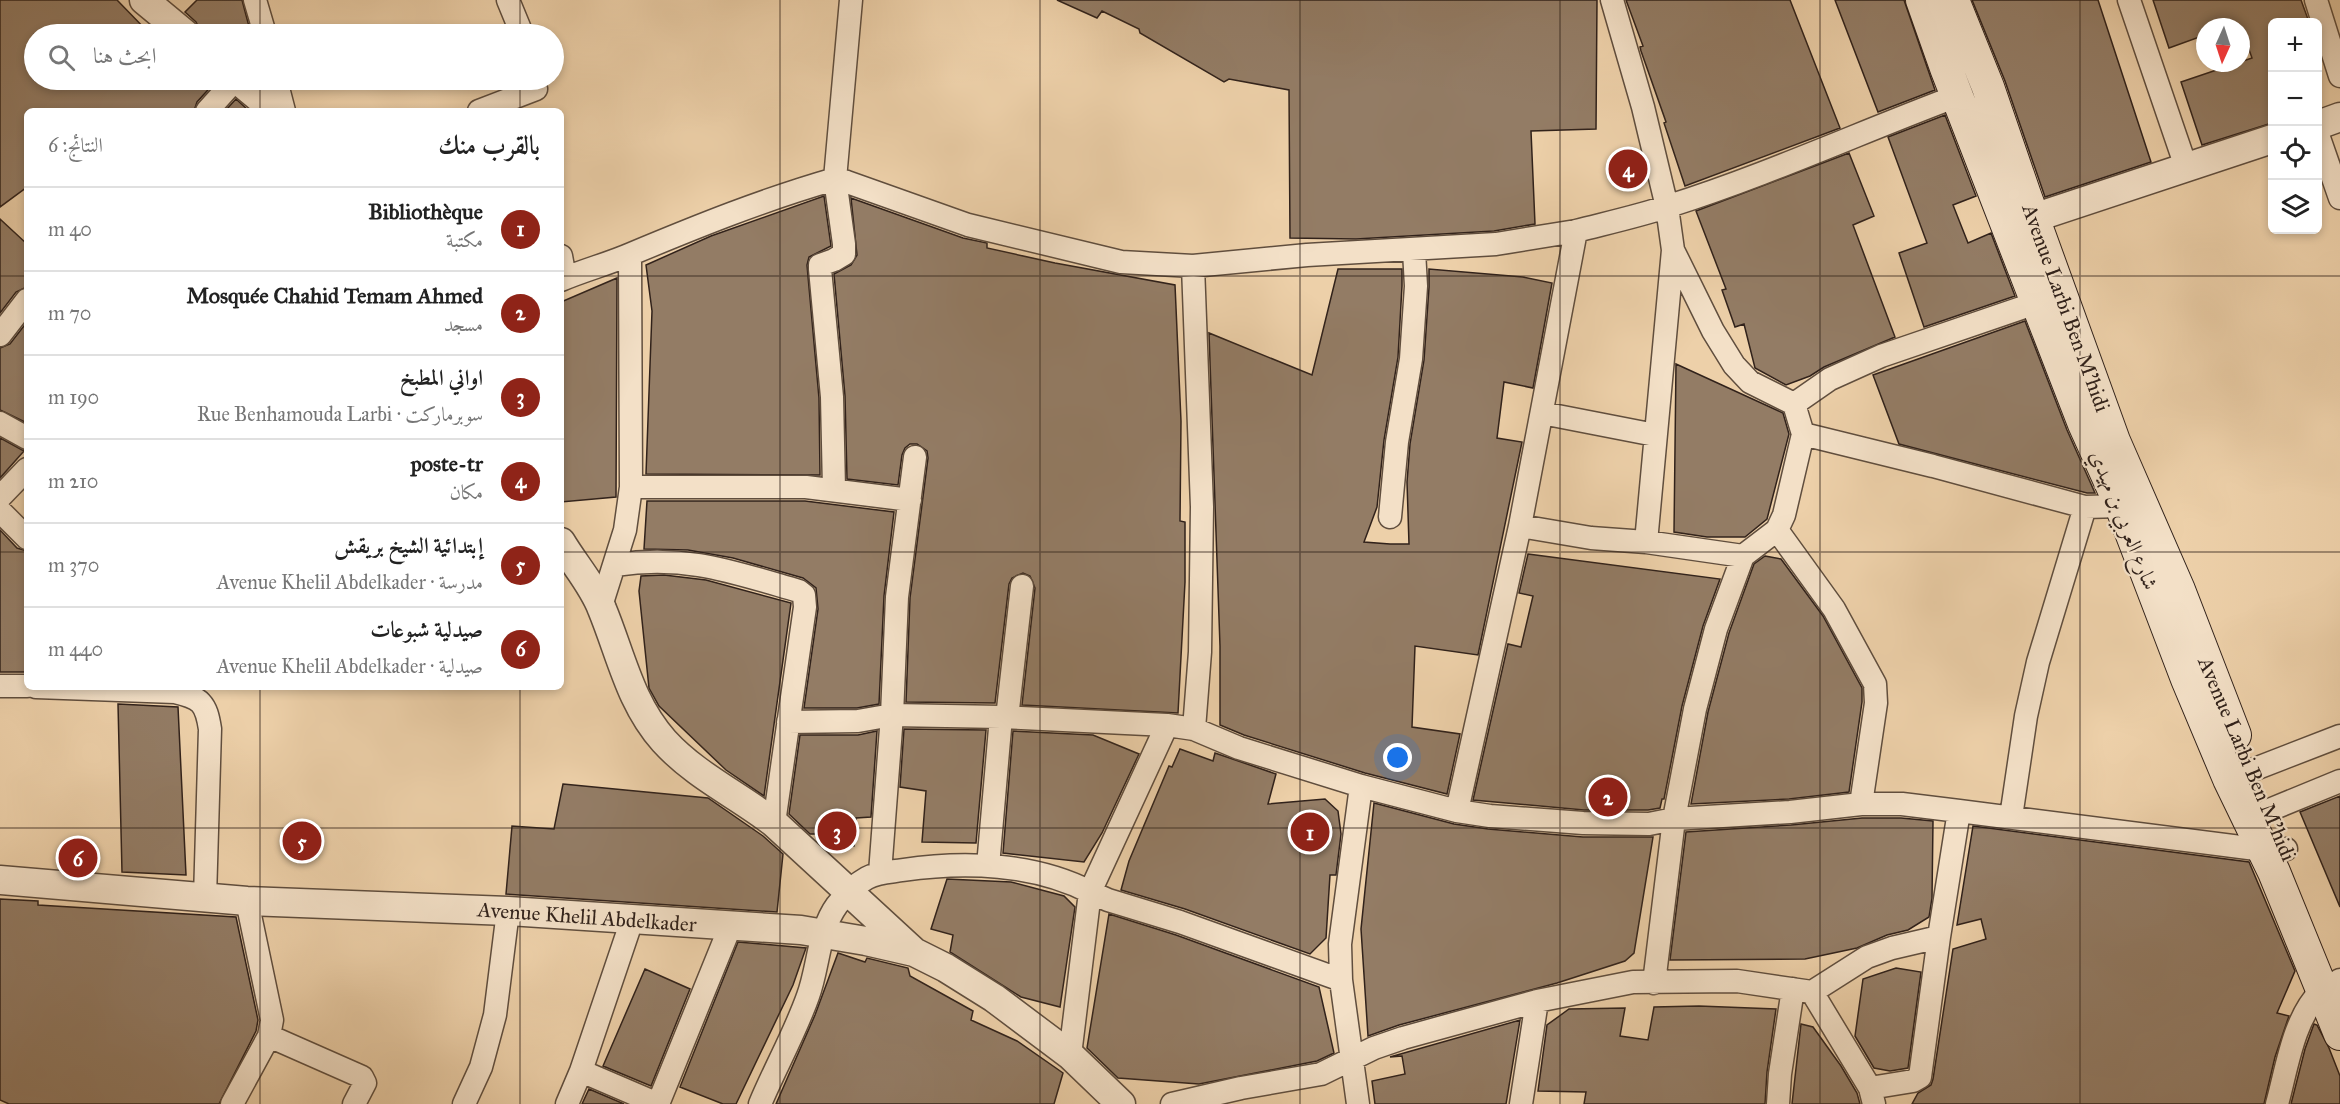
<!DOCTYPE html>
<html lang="ar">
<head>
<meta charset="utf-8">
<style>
  :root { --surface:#fff; --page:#f2f2f2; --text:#222; --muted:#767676; --line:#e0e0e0; --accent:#8f2418 }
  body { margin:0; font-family:"IM FELL Great Primer",Amiri,serif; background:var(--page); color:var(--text); direction:rtl }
  .controls { position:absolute; right:18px; top:18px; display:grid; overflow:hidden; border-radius:9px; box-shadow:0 3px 9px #0003 }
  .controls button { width:54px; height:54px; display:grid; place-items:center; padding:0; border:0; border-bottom:2px solid var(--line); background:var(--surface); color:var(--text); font:30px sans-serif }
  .compass { position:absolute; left:2196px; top:18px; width:54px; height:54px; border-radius:50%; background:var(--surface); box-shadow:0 3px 9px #0003; rotate:183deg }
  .you { position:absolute; left:1398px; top:758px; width:21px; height:21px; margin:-15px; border:4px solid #fff; border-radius:50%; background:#1a73e8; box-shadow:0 0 0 9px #1a73e833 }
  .badge { display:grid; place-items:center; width:39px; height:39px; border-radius:50%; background:var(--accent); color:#fff; font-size:20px; font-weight:700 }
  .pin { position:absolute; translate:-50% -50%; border:3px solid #fff; box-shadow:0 2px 6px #0006 }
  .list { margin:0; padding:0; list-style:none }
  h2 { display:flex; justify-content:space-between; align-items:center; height:78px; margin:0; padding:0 24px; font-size:26px }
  h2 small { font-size:20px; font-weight:400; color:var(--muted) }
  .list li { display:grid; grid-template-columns:39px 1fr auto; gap:18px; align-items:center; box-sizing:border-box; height:84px; padding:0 24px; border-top:2px solid var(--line) }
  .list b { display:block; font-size:22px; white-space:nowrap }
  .list p { margin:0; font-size:20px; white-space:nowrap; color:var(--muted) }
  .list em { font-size:20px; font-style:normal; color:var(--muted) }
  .icon { flex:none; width:33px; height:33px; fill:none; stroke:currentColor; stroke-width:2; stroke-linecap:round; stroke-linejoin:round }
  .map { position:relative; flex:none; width:2340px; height:1104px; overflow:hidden; direction:ltr }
  .search { position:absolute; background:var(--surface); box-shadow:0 3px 9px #0003; left:24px; top:24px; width:540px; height:66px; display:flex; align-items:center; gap:15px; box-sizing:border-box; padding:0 21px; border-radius:33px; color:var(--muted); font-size:22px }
  .panel { position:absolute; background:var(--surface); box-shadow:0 3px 9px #0003; left:24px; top:108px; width:540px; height:582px; border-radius:9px; direction:rtl }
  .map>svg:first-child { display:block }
  .building { fill:#937c65; stroke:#31221b; stroke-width:1.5 }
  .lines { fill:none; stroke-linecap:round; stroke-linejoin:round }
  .minor-casing { stroke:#604e3e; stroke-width:25 }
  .tertiary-casing { stroke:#604e3e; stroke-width:31 }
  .secondary-casing { stroke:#31221b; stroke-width:34 }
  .minor { stroke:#f3e0c7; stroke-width:22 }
  .tertiary { stroke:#f3e0c7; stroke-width:28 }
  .secondary { stroke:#f3e0c7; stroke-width:32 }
  .grid { fill:none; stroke:#31221b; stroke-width:1.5; stroke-opacity:0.55 }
  .labels { text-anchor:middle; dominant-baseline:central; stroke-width:4.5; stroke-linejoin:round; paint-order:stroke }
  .street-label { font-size:21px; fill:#31221b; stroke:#f3e0c7 }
</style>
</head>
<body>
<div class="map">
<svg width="2340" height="1104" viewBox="0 0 2340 1104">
  <rect width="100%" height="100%" fill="#edd0a9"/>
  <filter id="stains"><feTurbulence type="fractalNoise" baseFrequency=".00333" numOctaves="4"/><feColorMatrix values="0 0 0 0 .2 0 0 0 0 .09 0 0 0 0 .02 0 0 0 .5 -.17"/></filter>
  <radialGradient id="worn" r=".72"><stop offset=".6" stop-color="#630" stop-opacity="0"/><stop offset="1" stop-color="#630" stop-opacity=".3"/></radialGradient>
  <!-- building -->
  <path class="building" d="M0,0H117L150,34H34V80H217L197,102L194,111H27V187L0,207Z
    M197,0H242L251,34H202L196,22L185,12Z
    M1057,0H1597L1596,129L1531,131L1535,224L1494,231L1356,239L1290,238L1289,90L1229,79L1224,82L1140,33L1139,29L1102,11L1097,18Z
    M1626,0H1790L1840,128L1685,186L1664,123L1666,122L1641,51L1640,47L1643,46Z
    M1835,0H1904L1935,90L1878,112Z
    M1972,0H2098L2151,162L2045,197L2005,81Z
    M2153,0H2301L2309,22H2272V123L2202,145L2181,82L2252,58L2241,27H2205V35L2169,48Z
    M236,99L249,111H225Z
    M1945,115L1976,196L1953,205L1968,243L1991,233L2015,296L1924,327L1899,253L1927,243L1888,137Z
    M1849,153L1874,216L1853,225L1895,337L1824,367L1810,376L1786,385L1755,368L1744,324L1735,327L1722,290L1726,289L1696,211Z
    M1636,156L1638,180L1620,181L1618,158Z
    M824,196L831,246L809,257L807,265L819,398L820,475L646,474L652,311L646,265L711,236Z
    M851,198L963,238L987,243V248L1055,263L1175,285L1181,421L1180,521L1185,522V582L1178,713L1022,705L1035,588L1030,576L1023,573L1012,578L1009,584L995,703L906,702L910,598L928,458L927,451L917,444H910L905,448L902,455L898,485L847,479L845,396L834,274L851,265L857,255Z
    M0,219L27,244V287L16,292L0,313Z
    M1338,269H1402V286L1398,357L1384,440L1377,507L1364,542L1390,544H1409L1407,482L1410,444L1424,360L1429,287V269L1523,277L1552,283L1533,388L1504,382L1497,438L1522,442L1478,655L1415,646L1412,727L1460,734L1447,794L1365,773L1244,735L1220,725V646L1209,333L1312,375Z
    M617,278L616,497L561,502V302Z
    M2025,321L2067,430L2095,493H2087L1899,444L1873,375Z
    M27,322V423L0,410V348L10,344Z
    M1676,364L1783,413L1789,434L1767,519L1745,537H1707L1674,532Z
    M0,438L24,451L0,478Z
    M647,501H805L894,512L884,596L879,704L857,708H804L818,609L816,588L803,578L733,558L688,550L644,549Z
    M0,530L17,548L27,551V672H0Z
    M1528,554L1720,579L1703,626L1682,706L1664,799H1662L1660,808L1648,810H1584L1473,800L1508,644L1521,647L1533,596L1519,593Z
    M1765,556L1781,559L1823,616L1862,688V702L1849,792L1789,799L1691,804L1708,712L1729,633L1754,564Z
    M664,575L706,580L791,603L764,796L726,770L659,706L649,688L639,591L641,576Z
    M118,704L178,707L186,875L122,872Z
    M904,729L986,730L976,843L922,842L926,791L900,787Z
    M877,731L871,817L856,818L854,846L821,844L819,834H810L789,814L800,735H858Z
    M1013,731L1093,735L1139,754L1102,833L1084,862L1003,853Z
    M1180,749L1213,761L1215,753L1276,774L1268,804L1325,799L1338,811L1341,834L1336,875H1330L1326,938L1310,954L1185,909L1121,890L1129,861L1169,766L1172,767Z
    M563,784L708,798L763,836L783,854L777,912L506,894L512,826L554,829Z
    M2340,796V907L2300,812Z
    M1374,803L1454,824L1488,829L1583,837H1653L1634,953L1625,961L1557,983L1399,1025L1368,1036L1361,929Z
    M1862,818H1901L1933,821L1932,898L1929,917L1908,930L1887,935L1857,948L1805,959L1670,960L1686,832L1791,825Z
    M1973,826L2249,862L2295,971L2277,1013L2289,1016L2275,1057L2264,1104H1912L1918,1093L1931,1085L1933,1079L1953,949L1986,939L1981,919L1957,925Z
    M947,879L1011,882L1064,896L1075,907L1060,1007L1021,997L950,952L953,935L931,929Z
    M0,899L38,901V905L236,917L258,1020L256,1031L219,1104H9L0,1100Z
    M1109,914L1176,935L1319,987L1334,1053L1317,1061L1199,1084L1118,1078L1087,1048Z
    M738,942L806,948L793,985L736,1104H723L680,1087Z
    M838,953L865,962L867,958L908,968L910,976L973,1011L971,1020L1017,1041L1063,1073L1054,1104H776L815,1015Z
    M1896,968L1921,972L1908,1068L1890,1071L1874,1068L1855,1036L1863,979Z
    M645,969L690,989L651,1086L603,1066Z
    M1699,1006L1776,1009L1767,1072L1765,1104H1584L1586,1092L1538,1091L1547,1025L1569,1009L1625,1008L1620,1036L1648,1040L1654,1007Z
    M1520,1020L1506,1104H1375L1372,1081L1405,1074L1402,1056L1390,1057Z
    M1801,1024L1813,1027L1841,1066L1857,1093L1860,1104H1792Z
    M2314,1024L2317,1025L2329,1048L2340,1076V1104H2291L2305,1049Z
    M589,1089L624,1104H582Z"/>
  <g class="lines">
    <defs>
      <path id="minor" d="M255,0L265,34
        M508,0L522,34
        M1612,0L1643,107L1667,207L1673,250L1713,331L1734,365L1750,382L1794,404L1803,434L1784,515L1777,530L1743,556L1716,629L1695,709L1674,819L1654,983
        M2129,0L2186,167
        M2316,0L2340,76
        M276,80L284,111
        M207,111L235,80
        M479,111L536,89
        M2318,135L2340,198
        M561,256L565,278
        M1193,266L1202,507L1200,652L1194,729
        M561,280C584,270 608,264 631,254C698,226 765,199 835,179L851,0
        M0,335L27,300
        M1794,404L1830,379L1881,356L2036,303
        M1542,413L1655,435
        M0,423L27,438
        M1803,434L1933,466L2085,507L2121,506L2134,502
        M631,487H806L910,500
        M834,489L832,397L820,269V265L834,260L844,254V244L835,179L847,182L968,225L1121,262L1193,266L1307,255L1496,244L1576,231
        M0,497L27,469
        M0,511L27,538
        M1390,517L1397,442L1411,359L1416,286L1414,251
        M1520,526L1576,231C1607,223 1639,216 1669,206C1767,175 1861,132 1957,96
        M1777,530L1834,609L1875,684L1876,703L1861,804
        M1646,542L1673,250
        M616,565C685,554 733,572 799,591L804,595L805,607L774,823
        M601,606L625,530L631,487L630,255
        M0,686H27
        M36,687L175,692C201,698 206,703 210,729L205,898
        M1007,718L1022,586
        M788,722L858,721L892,715L897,597L915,457
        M2229,779L2340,736
        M1457,811L1520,526L1591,538L1646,542L1743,556
        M2267,811L2340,781
        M2011,817L2026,716L2038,662L2085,507
        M988,866L1001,717
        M880,873L892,715L1001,717L1167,725
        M1341,980L1180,922L1108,900L1090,892L1167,725L1194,729L1239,748L1361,786L1457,811L1490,816L1583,823L1649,824L1674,819L1790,812L1861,804H1902L1959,811
        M1812,992L1870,1088L1874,1104
        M269,1036L362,1077L365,1083L354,1104
        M581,1071L658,1104
        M1870,1088L1913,1081L1920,1077L1939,937
        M232,1104L269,1036L272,1020L247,901
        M464,1104L481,1067L495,1015L508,911
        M567,1104L581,1071L632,920
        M658,1104L730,927
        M760,1104C775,1068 795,1033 808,996C819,966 818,931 837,905C845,895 856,884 867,878C878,872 891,872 903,870C964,861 1034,863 1090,892L1070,1055
        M1172,1104L1241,1088L1321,1074L1374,1048L1403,1038L1537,1001L1633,982L1737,981L1812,992L1867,957L1892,948L1939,937L1959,811L2264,850L2286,849
        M1358,1104L1341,980L1340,944L1361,786
        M1521,1104L1537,1001
        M1778,1104L1780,1074L1793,989
        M2277,1104C2287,1068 2293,1020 2320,992C2325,987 2334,984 2340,980"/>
      <path id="tertiary" d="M144,0L185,34
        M238,80L275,111
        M2318,125L2340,117
        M2012,225L2272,139
        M561,542C574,564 593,585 602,609C621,655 630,703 664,741C696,776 738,795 774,823L913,951
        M0,880L247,901L508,911L801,930L866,941L914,952L946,968L994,998L1070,1055L1121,1104"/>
      <path id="secondary" d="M1922,0L1946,68L2084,424L2121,506L2187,679L2229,779L2274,872L2340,1034
        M1953,0L1988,87L2025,195L2114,441L2179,590L2235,735"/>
    </defs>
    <!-- minor casing -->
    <use href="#minor" class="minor-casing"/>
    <!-- tertiary casing -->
    <use href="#tertiary" class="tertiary-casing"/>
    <!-- secondary casing -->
    <use href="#secondary" class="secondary-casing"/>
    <!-- minor -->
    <use href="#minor" class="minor"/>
    <!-- tertiary -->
    <use href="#tertiary" class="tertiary"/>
    <!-- secondary -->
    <use href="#secondary" class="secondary"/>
  </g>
  <!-- grid -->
  <path class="grid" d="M260,0V34M520,0V34M780,0V1104M1040,0V1104M1300,0V1104M1560,0V1104M1820,0V1104M2080,0V1104M260,80V111M520,80V111M0,276H27M561,276H2340M0,552H27M561,552H2340M260,687V1104M520,687V1104M0,828H2340"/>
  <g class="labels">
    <!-- street labels -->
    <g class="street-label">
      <text transform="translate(2066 308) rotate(70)">Avenue Larbi Ben M'hidi</text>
      <text transform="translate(2124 520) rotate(68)">شارع العربي بن مهيدي</text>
      <text transform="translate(2247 759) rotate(67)">Avenue Larbi Ben M'hidi</text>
      <text transform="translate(587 917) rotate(4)">Avenue Khelil Abdelkader</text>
    </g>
  </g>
  <rect width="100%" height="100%" filter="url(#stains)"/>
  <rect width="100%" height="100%" fill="url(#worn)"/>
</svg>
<div class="controls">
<button>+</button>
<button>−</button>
<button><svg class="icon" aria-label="locate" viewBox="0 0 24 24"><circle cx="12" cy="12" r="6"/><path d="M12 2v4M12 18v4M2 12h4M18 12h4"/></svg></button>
<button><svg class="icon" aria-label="layers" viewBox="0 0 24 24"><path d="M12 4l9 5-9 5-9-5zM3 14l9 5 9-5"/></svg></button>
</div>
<svg class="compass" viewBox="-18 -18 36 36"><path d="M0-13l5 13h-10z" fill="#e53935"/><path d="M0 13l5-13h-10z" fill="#767676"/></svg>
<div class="you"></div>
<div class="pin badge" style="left:1310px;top:832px">1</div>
<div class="pin badge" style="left:1608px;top:797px">2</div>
<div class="pin badge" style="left:837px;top:831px">3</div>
<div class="pin badge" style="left:1628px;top:169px">4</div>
<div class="pin badge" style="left:302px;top:841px">5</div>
<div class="pin badge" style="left:78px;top:858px">6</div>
<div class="search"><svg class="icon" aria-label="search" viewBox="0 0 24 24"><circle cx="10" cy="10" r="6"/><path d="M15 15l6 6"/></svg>ابحث هنا</div>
<section class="panel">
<h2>بالقرب منك<small>النتائج: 6</small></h2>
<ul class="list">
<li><span class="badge">1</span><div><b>Bibliothèque</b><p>مكتبة</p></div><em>40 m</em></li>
<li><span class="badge">2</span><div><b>Mosquée Chahid Temam Ahmed</b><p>مسجد</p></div><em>70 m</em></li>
<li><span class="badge">3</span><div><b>اواني المطبخ</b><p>سوبرماركت · Rue Benhamouda Larbi</p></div><em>190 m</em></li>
<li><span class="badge">4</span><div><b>poste-tr</b><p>مكان</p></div><em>210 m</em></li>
<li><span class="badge">5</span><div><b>إبتدائية الشيخ بريقش</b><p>مدرسة · Avenue Khelil Abdelkader</p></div><em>370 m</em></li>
<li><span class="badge">6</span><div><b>صيدلية شبوعات</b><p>صيدلية · Avenue Khelil Abdelkader</p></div><em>440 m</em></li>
</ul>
</section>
</div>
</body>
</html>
